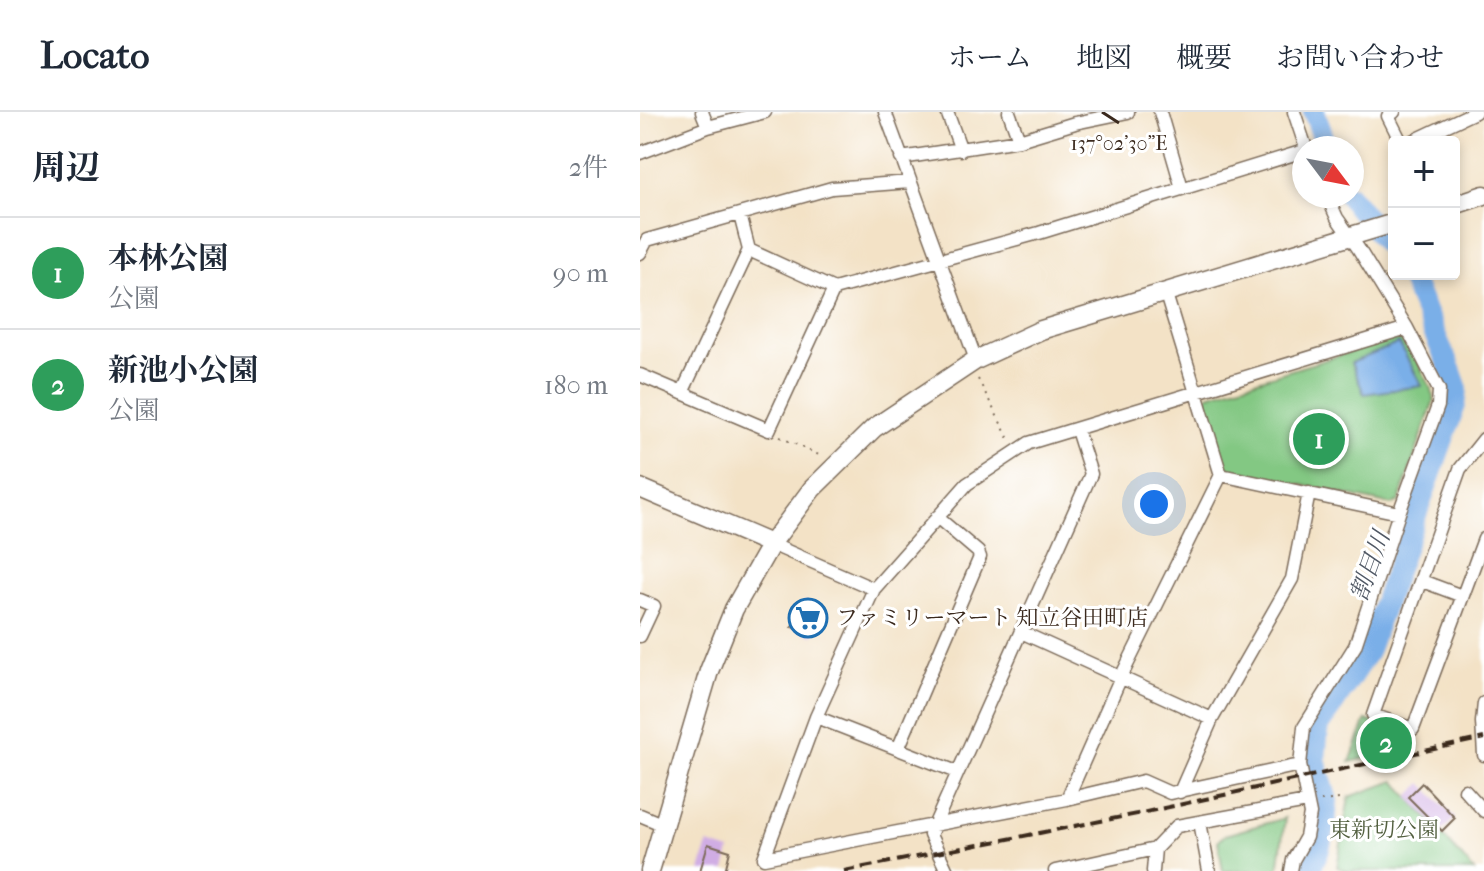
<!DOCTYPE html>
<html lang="ja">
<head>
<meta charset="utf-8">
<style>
  :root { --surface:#fff; --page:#f6f6f7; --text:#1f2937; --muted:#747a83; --line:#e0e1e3; --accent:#1f6fb2 }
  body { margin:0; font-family:"IM FELL French Canon","Noto Serif JP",serif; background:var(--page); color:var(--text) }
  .controls { position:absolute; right:24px; top:24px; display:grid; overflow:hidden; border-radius:8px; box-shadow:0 4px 12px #0003 }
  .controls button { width:72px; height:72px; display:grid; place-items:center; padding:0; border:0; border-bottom:2px solid var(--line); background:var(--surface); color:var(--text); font:40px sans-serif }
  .compass { position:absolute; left:652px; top:24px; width:72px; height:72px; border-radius:50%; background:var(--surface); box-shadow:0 4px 12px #0003; rotate:122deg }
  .you { position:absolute; left:514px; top:392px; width:28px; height:28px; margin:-20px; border:6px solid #fff; border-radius:50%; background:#1a73e8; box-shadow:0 0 0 12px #1a73e833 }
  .badge { display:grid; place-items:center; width:52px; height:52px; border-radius:50%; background:var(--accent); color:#fff; font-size:26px; font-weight:700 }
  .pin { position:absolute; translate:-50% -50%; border:4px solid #fff; box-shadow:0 2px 8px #0006 }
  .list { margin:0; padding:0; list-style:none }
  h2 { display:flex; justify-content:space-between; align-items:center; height:104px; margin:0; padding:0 32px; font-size:34px }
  h2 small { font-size:26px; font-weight:400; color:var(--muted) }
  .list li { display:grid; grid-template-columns:52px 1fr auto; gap:24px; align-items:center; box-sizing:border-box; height:112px; padding:0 32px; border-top:2px solid var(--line) }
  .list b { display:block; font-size:30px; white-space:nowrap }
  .list p { margin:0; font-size:26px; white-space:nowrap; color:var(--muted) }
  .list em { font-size:26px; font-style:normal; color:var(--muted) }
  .map { position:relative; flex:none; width:844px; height:759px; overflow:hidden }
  header { display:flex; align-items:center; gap:48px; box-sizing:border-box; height:112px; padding:0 40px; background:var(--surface); border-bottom:2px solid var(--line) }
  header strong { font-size:38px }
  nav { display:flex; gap:44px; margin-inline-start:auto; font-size:28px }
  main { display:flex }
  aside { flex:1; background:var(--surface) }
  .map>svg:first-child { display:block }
  .green { fill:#83c883; stroke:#5f7950; stroke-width:2 }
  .water { fill:#7aafe8; stroke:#5a6c83; stroke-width:2 }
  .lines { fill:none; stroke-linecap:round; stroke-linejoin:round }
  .river { stroke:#7aafe8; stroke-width:22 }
  .building { fill:#d0ade4 }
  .street-casing { stroke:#7b6a59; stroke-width:15 }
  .secondary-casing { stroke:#7b6a59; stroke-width:21 }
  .path { stroke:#7b6a59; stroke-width:2; stroke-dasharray:2 6; stroke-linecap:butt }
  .street { stroke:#fff; stroke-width:12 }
  .secondary { stroke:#fff; stroke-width:18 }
  .rail { stroke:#3b2a1e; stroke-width:4; stroke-dasharray:12 6; stroke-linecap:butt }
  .ticks { fill:none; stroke:#3b2a1e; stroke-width:3 }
  .labels { text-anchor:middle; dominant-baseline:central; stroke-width:6; stroke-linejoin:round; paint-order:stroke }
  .poi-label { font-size:22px; fill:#3b2a1e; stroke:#fff; text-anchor:start }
  .park-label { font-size:22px; fill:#546141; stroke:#fff }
  .water-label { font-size:24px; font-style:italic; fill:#515965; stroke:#fff }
  .ticks-label { font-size:20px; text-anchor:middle; fill:#3b2a1e; stroke:#fff; stroke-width:6; stroke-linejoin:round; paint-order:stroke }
</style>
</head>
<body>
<header>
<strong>Locato</strong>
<nav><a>ホーム</a><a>地図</a><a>概要</a><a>お問い合わせ</a></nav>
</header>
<main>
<aside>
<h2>周辺<small>2件</small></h2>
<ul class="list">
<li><span class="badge" style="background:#2e9e5b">1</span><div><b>本林公園</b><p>公園</p></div><em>90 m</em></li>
<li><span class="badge" style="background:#2e9e5b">2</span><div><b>新池小公園</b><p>公園</p></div><em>180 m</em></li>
</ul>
</aside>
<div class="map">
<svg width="844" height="759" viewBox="0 0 844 759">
  <rect width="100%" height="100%" fill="#fff"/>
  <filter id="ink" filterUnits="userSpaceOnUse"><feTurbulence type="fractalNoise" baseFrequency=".0125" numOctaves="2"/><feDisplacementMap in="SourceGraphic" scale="16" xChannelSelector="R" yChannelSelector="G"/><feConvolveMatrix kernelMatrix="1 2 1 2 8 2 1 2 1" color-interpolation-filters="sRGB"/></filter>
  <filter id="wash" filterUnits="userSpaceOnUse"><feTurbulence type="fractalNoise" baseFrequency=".006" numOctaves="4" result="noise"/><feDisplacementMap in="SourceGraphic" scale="32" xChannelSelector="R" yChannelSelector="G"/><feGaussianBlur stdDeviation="1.8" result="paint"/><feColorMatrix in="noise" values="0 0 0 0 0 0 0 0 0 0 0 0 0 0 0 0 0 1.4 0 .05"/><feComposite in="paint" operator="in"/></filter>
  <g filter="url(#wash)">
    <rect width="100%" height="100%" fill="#f3e2c6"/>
    <!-- green -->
    <path class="green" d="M761,225L765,226L792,278L794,288L759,389L752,393L585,356L565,289L568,283Z
      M726,608L776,626L773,635L710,650Z
      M755,669L834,759H706L697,755L709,685Z
      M645,706L638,759H583L578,729L585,723Z"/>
    <!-- water -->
    <path class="water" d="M759,231L782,274L724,282L711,251Z"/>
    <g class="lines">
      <!-- river -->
      <path class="river" d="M674,0L687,36
        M709,84L754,141
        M669,759L679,737L685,712L687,689L675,647L678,615L727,540L815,293L817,277L810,257L769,162"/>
    </g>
    <g id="blocks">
      <!-- building -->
      <path class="building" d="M165,489L185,497L173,524L152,515Z
        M782,671L815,706L802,719L768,685Z
        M68,732L90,739L85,759H60Z"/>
    </g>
  </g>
  <g filter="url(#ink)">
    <use href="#blocks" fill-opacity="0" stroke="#7b6a59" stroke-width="2"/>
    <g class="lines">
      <defs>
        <path id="street" d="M62,0L68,15
          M245,0L336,248
          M307,0L321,38
          M369,0L379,28
          M520,0L542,76
          M654,0L666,36
          M754,0L748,4L761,30
          M771,30L835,0
          M0,41L68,15L125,0
          M261,46L379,28L435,11L488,0
          M109,138L194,177
          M0,141L7,128L192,76L270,70
          M0,263L129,318L194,177L399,121L664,39
          M42,281L109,138L100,103
          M844,327L820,357L733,603L773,617L844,427
          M581,363L759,401
          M131,432L234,477
          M782,469L822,484
          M0,488L14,494L0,524
          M381,520L572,607L652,467L669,381
          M844,591L842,610L844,643
          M176,605L317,660
          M258,637L340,445L338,440L297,405
          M660,653L530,681L503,669L427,687L124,746L176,605L234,477L327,372L389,331L767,216
          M825,678L844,699
          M540,680L572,607
          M427,687L481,565L581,363L525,179
          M0,703L24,713
          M560,710L569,759
          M515,737L537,714L667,690
          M307,759L290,723L451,362L437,318
          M415,759L515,737L513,759
          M651,759L653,748L666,725L670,702L660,653L664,615L715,534L759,401L798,294L799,278L767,216L718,136L697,106L687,84"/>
        <path id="secondary" d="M814,93L844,83
          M0,376L131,432
          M10,759L69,559L94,497L131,432L172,377L234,316L336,248L401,218L754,111"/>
      </defs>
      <!-- street casing -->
      <use href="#street" class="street-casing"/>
      <!-- secondary casing -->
      <use href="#secondary" class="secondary-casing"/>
      <!-- path -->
      <path class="path" d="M338,267L370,329
        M140,325L181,344
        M681,689L700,687"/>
      <!-- street -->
      <use href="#street" class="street"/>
      <!-- secondary -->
      <use href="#secondary" class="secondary"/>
      <!-- rail -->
      <path class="rail" d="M204,759L497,702L844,626"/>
    </g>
  </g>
  <!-- ticks -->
  <path class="ticks" d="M462,0L479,11"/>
  <!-- icons -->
  <defs>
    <symbol id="supermarket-ring" viewBox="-11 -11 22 22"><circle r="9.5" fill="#fff" stroke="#1f6fb2" stroke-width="1.5"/><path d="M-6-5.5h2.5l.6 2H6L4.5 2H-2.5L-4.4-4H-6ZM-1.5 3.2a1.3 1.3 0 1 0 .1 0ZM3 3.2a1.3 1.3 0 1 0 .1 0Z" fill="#1f6fb2"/></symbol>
  </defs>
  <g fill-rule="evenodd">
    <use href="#supermarket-ring" x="146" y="484" width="44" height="44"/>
  </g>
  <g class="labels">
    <!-- poi labels -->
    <g class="poi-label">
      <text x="196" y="506">ファミリーマート 知立谷田町店</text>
    </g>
    <!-- park labels -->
    <g class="park-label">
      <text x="744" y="718">東新切公園</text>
    </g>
    <!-- water labels -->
    <g class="water-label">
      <text transform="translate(730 454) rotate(-70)">割目川</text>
    </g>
  </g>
  <g class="ticks-label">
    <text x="479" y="38">137°02'30"E</text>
  </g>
</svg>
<div class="controls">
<button>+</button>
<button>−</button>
</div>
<svg class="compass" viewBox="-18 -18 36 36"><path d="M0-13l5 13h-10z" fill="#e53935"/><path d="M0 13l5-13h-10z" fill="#747a83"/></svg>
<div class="you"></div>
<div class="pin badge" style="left:679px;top:327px;background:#2e9e5b">1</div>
<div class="pin badge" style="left:746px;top:631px;background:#2e9e5b">2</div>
</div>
</main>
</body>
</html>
